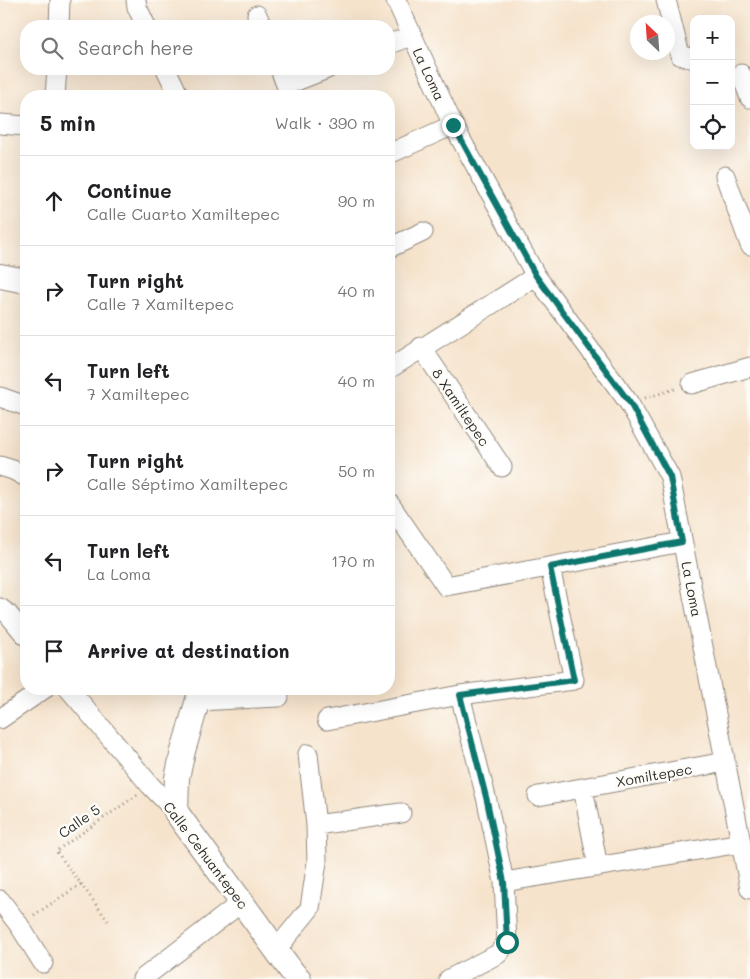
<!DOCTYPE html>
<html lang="en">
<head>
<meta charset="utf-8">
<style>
  :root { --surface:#fff; --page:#f6f6f6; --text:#202124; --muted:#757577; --line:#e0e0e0 }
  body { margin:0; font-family:Mali,sans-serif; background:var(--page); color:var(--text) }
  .controls { position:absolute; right:15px; top:15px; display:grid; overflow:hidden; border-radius:10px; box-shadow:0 5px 20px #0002 }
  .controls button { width:45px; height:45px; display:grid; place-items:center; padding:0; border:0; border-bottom:1px solid var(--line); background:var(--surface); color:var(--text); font:25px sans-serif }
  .compass { position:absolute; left:630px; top:15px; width:45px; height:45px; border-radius:50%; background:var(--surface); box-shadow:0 5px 20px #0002; rotate:335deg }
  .stop { position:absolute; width:15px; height:15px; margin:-11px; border:4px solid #0f766e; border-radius:50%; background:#fff }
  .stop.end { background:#0f766e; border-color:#fff; box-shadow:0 1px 5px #0008 }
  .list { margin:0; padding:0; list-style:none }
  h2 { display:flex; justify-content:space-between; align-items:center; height:65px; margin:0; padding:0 20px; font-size:21px }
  h2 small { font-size:16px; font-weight:400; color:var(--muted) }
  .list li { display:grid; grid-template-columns:32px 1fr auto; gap:15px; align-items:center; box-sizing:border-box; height:90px; padding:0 20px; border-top:1px solid var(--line) }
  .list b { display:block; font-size:19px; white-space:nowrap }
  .list p { margin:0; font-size:16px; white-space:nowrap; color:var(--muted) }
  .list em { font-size:16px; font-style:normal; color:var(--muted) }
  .icon { flex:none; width:28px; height:28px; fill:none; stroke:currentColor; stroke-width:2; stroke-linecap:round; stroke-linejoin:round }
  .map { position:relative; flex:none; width:750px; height:979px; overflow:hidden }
  .search { position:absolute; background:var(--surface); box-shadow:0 5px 20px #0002; left:20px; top:20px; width:375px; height:55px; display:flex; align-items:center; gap:12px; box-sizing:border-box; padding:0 18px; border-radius:20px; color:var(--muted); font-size:19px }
  .panel { position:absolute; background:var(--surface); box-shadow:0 5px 20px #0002; left:20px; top:90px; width:375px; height:605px; border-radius:20px }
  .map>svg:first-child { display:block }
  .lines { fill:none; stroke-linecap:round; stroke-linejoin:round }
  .minor-casing { stroke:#90877c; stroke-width:21 }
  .tertiary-casing { stroke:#90877c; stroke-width:26 }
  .path { stroke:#90877c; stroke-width:3; stroke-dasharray:1 4; stroke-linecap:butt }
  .minor { stroke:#fff; stroke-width:19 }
  .tertiary { stroke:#fff; stroke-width:24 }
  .route { stroke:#0f766e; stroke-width:6 }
  .labels { text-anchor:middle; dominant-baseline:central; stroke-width:5; stroke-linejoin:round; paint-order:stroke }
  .street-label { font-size:14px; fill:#2b2b2b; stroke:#fdfcf7 }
</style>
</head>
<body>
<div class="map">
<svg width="750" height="979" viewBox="0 0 750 979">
  <rect width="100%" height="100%" fill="#fdfcf7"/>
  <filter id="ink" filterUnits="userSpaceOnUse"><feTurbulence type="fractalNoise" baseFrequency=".02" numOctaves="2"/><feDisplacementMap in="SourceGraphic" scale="10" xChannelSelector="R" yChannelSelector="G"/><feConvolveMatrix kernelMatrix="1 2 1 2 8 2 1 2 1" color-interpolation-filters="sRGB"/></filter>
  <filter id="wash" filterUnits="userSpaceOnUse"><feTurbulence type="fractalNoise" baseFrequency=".0096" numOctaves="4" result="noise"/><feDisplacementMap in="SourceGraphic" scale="20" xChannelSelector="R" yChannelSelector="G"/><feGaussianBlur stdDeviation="1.12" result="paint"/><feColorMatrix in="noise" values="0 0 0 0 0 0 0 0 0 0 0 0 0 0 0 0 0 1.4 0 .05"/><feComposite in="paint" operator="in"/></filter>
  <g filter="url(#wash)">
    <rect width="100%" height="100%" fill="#f6e3cc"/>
  </g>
  <g filter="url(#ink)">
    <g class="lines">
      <defs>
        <path id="minor" d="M136,0L137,7L146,26
          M396,0L453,125L536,276L629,403L670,477L750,889
          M666,0L680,55L694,59
          M257,15L262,26
          M59,26L60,0
          M389,44L411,36
          M166,69L179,96
          M280,69L286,85L327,69
          M741,74L750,98
          M55,96L57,69
          M0,124L26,126
          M389,154L453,125
          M725,176L750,245
          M389,248L423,232
          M421,347L502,467
          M389,369L536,276
          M692,384L750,367
          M0,397L26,406
          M0,466L13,470L26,477
          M389,503L446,586L682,542
          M0,608L8,614L26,636
          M69,689L150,785L176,812
          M198,701L279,697
          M0,719L44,689
          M327,720L460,695L574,680L550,567
          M583,788L598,867
          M538,796L725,762
          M316,825L401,813
          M504,882L741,843
          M0,900L19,925L43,963
          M276,950L310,908L317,862L316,825L308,754
          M142,979L242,902
          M449,979L498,954L507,942L504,882L487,801L460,695"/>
        <path id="tertiary" d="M0,276L26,281
          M201,689L183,751L177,778L176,812L293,973L299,979"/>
      </defs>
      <!-- minor casing -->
      <use href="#minor" class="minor-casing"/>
      <!-- tertiary casing -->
      <use href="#tertiary" class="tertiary-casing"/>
      <!-- path -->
      <path class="path" d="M645,398L675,389
        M81,884L108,921
        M34,915L81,884L56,851L137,795"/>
      <!-- minor -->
      <use href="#minor" class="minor"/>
      <!-- tertiary -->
      <use href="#tertiary" class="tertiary"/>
    </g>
  </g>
  <g class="lines" filter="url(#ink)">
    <!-- route -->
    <path class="route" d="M453,125L536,276L630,403L670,477L682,542L550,567L574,680L460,695L487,801L504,882L507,942"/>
  </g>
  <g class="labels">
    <!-- street labels -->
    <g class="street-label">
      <text transform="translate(429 74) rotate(65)">La Loma</text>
      <text transform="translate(461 407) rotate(56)">8 Xamiltepec</text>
      <text transform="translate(692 589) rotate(79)">La Loma</text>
      <text transform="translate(654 775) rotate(-10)">Xomiltepec</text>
      <text transform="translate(79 821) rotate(-35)">Calle 5</text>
      <text transform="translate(206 855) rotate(53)">Calle Cehuantepec</text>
    </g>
  </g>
</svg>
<div class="controls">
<button>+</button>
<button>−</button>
<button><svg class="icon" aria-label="locate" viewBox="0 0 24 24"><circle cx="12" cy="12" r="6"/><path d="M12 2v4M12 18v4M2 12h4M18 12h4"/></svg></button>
</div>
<svg class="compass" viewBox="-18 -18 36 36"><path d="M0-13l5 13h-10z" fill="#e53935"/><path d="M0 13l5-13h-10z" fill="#757577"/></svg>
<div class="stop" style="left:507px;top:942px"></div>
<div class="stop end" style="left:453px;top:125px"></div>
<div class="search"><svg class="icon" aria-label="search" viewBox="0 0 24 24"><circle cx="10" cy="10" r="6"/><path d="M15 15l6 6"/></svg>Search here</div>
<section class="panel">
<h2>5 min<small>Walk · 390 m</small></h2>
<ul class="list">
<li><svg class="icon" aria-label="ahead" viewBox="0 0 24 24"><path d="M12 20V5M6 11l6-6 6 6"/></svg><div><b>Continue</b><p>Calle Cuarto Xamiltepec</p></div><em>90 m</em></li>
<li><svg class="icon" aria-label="right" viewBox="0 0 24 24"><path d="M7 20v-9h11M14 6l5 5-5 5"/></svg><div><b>Turn right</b><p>Calle 7 Xamiltepec</p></div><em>40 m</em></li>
<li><svg class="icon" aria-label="left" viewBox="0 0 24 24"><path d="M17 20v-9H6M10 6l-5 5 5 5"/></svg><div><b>Turn left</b><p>7 Xamiltepec</p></div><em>40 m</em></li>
<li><svg class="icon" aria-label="right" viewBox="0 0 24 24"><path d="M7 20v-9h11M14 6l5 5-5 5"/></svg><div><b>Turn right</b><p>Calle Séptimo Xamiltepec</p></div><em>50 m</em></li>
<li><svg class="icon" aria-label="left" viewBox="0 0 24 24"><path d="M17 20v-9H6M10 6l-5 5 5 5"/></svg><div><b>Turn left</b><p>La Loma</p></div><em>170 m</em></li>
<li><svg class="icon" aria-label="arrive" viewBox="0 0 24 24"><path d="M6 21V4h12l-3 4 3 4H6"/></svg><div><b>Arrive at destination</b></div></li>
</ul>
</section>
</div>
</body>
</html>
